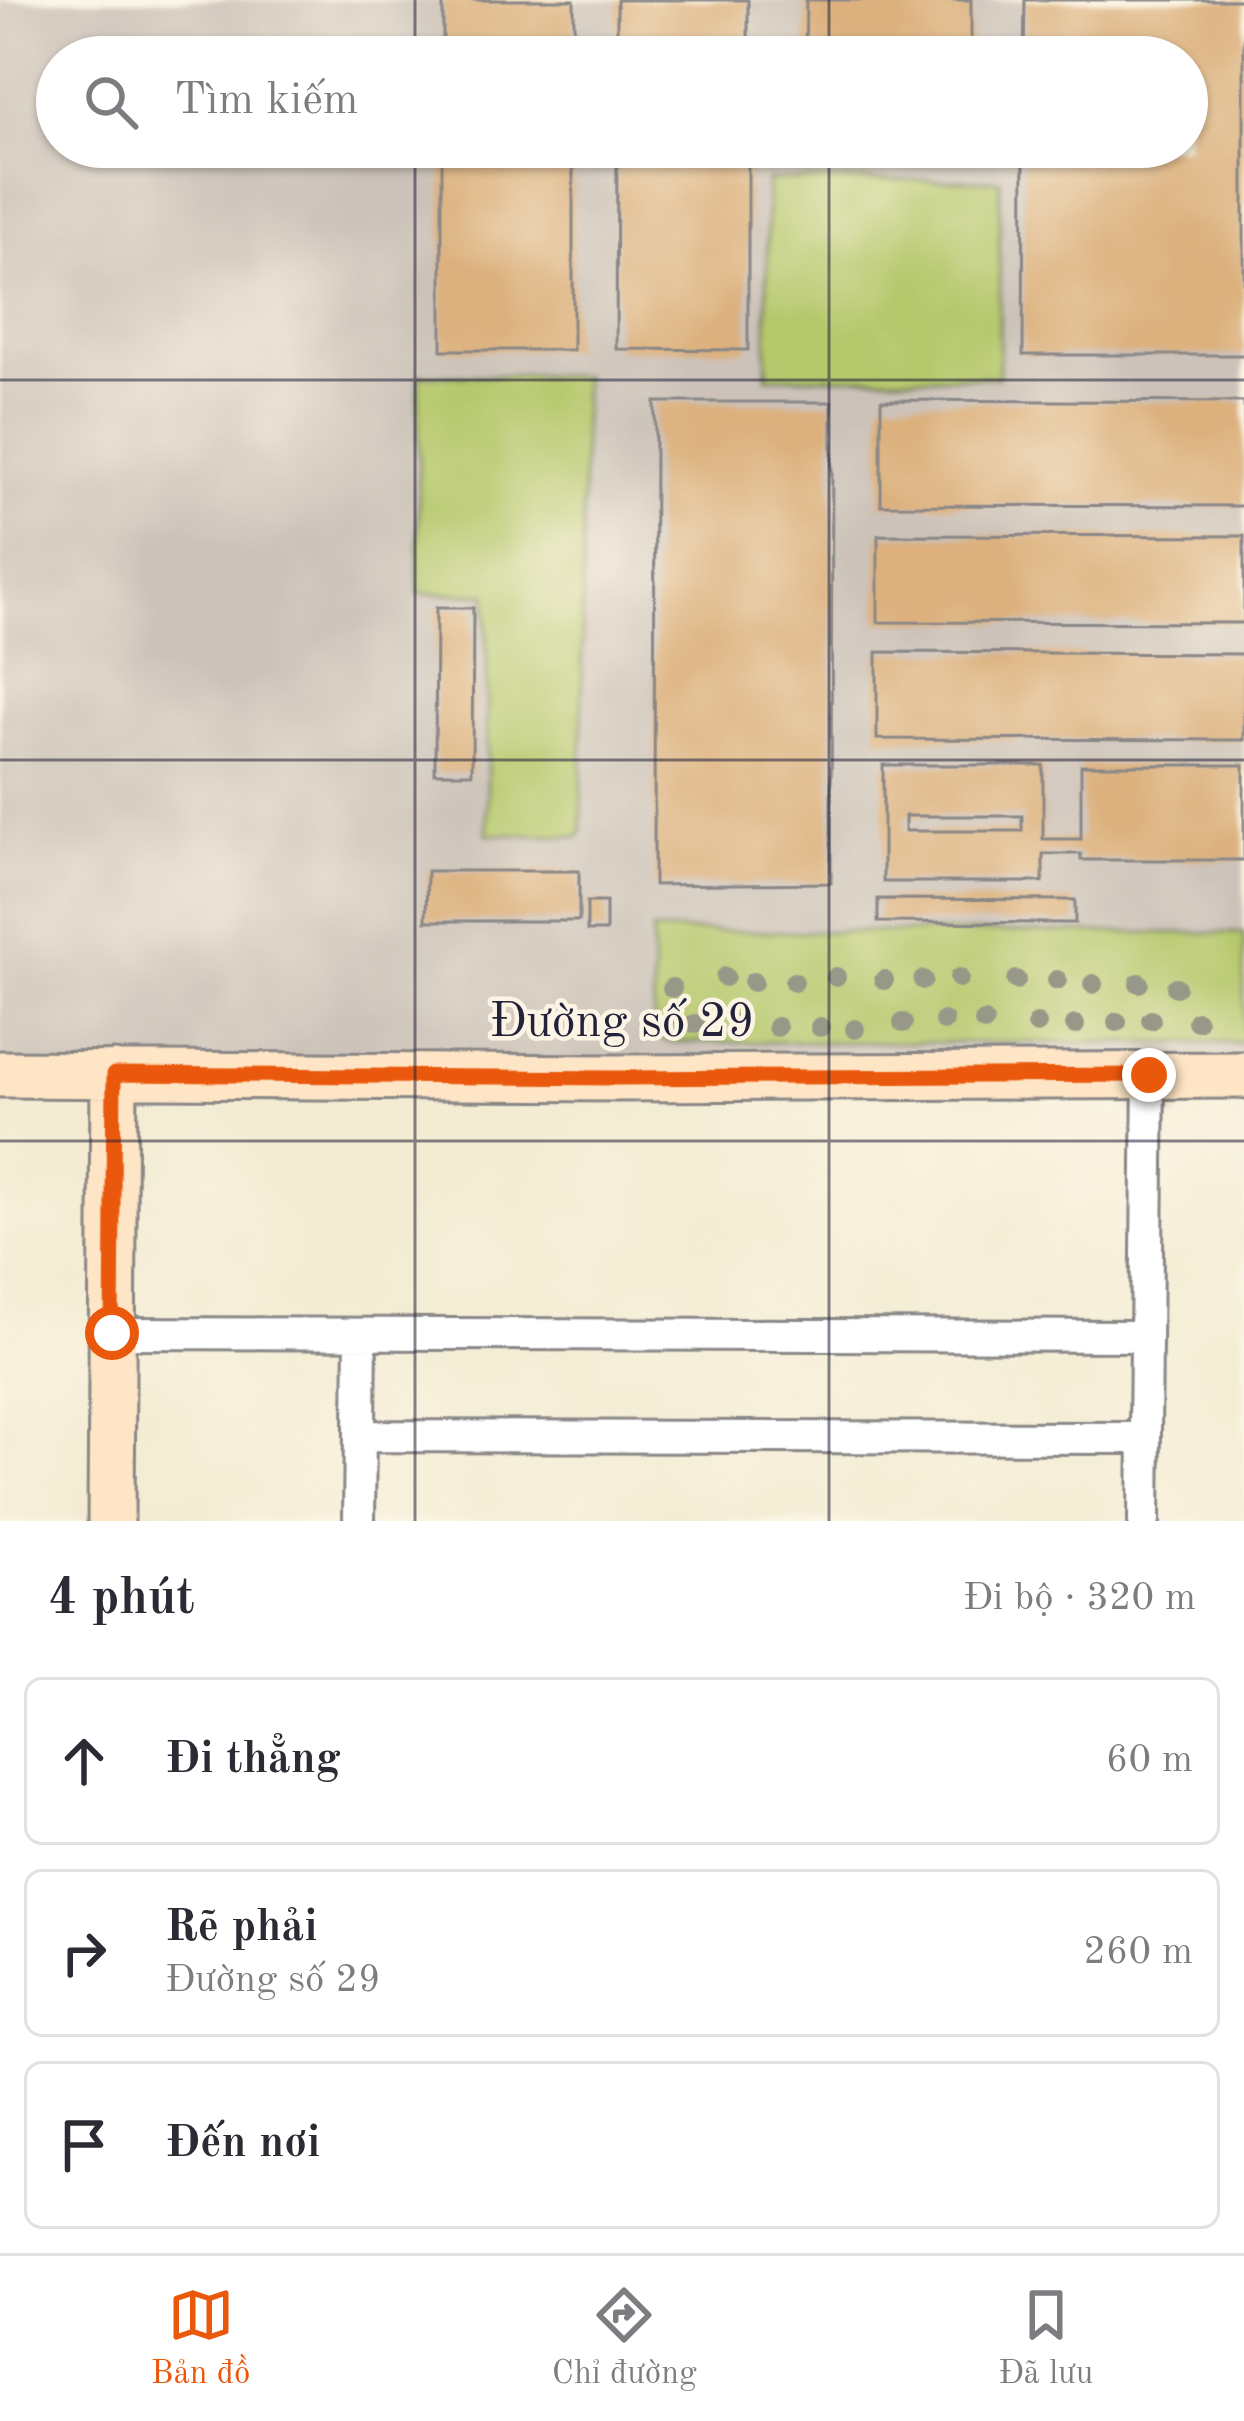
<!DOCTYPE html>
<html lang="vi">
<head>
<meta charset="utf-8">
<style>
  :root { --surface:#fff; --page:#f7f7f7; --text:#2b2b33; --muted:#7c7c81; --line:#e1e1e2; --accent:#ea580c }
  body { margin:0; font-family:"Old Standard TT",serif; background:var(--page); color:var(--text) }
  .stop { position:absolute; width:36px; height:36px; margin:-27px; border:9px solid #ea580c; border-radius:50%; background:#fff }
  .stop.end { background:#ea580c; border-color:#fff; box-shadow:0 3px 12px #0008 }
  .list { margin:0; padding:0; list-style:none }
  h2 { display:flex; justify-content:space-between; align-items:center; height:156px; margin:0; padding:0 48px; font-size:51px }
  h2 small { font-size:39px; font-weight:400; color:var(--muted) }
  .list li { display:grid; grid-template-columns:78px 1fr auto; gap:36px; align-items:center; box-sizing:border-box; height:168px; margin:0 24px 24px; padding:0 24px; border:3px solid var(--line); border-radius:18px }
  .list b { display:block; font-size:45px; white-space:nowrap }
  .list p { margin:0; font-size:39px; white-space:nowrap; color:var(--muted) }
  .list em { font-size:39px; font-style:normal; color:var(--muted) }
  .icon { flex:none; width:66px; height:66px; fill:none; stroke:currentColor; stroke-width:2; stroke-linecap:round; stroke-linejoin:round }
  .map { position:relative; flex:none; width:1244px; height:1521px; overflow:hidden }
  .search { position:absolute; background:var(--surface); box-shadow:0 3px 9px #0004; left:36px; right:36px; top:36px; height:132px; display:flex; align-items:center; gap:30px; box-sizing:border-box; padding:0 42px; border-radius:66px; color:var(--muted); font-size:45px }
  .sheet { height:732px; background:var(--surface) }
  nav { display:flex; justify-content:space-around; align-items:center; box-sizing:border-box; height:168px; border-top:3px solid var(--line); background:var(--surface); font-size:33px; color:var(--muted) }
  nav a { display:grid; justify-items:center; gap:6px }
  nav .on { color:var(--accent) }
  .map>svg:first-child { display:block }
  .industrial { fill:#ccc2b9; fill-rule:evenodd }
  .green { fill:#b6c86c; stroke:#6c7554; stroke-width:3 }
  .building { fill:#dcb17e; fill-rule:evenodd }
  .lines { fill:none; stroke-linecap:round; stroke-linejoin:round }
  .street-casing { stroke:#8a8787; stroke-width:36 }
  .secondary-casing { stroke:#8a8787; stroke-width:51 }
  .street { stroke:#fff; stroke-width:30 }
  .secondary { stroke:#fde5c5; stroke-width:45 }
  .tree { fill:#989888 }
  .route { stroke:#ea580c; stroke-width:15 }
  .grid { fill:none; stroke:#22223b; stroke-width:3; stroke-opacity:0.55 }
  .labels { text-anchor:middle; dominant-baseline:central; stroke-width:9; stroke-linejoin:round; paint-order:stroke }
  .street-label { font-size:48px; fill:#22223b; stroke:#fcf5e5 }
</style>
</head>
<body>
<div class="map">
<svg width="1244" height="1521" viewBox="0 0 1244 1521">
  <rect width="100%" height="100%" fill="#fcf5e5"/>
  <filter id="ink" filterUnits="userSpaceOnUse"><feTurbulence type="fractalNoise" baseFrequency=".00833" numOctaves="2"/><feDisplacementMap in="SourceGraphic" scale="24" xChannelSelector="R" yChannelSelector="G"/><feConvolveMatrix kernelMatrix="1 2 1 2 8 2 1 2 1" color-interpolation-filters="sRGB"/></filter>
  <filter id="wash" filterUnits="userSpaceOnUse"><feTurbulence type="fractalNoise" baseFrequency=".004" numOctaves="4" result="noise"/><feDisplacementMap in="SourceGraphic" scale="48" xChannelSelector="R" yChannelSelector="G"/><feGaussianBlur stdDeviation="2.7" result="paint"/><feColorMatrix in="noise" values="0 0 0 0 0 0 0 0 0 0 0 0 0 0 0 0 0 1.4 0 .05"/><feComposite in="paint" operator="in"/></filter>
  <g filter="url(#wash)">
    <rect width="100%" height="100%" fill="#f3ecd3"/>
    <!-- industrial -->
    <path class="industrial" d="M0,0H1244V1075L0,1071ZM57,57H1187V147H57Z"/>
    <!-- green -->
    <path class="green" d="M767,180H1000L999,377H767Z
      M419,375L583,376L582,831L579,837L487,834V594H418Z
      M652,931L1244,933V1043L668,1042L658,1037L654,1029Z"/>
    <g id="blocks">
      <!-- building -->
      <path class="building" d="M443,0H574V57H443Z
        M617,0H748V57H617Z
        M806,0H971V57H805Z
        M1025,0H1244V355H1023L1024,147H1187V57H1024Z
        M442,147H573V350H442Z
        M617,147H748V350L616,349Z
        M881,400L1244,402V506L881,505Z
        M655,402H832L831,883L654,885Z
        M878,535L1244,536V623L878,622Z
        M436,608H473L472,773H435Z
        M877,652L1244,654V740L877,739Z
        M883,765H1043V839H1081V765H1244V860H1081V854H1043V882H883ZM905,816H1022V831H905Z
        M427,871H579V921H426Z
        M878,899L1075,900V923L878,922Z
        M587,902H606V931H587Z"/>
    </g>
  </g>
  <g filter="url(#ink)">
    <use href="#blocks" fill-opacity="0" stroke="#8a8787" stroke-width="3"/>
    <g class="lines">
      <defs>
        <path id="street" d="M112,1333L1146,1336
          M360,1436L1145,1438
          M359,1521L361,1334
          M1144,1521L1149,1075"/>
        <path id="secondary" d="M0,1074L615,1078L1244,1075
          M111,1521L114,1074"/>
      </defs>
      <!-- street casing -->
      <use href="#street" class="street-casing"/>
      <!-- secondary casing -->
      <use href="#secondary" class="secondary-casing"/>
      <!-- street -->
      <use href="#street" class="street"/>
      <!-- secondary -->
      <use href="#secondary" class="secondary"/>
    </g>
    <!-- trees -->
    <g class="tree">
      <circle cx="725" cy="977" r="10"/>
      <circle cx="836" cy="977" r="10"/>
      <circle cx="959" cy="978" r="10"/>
      <circle cx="884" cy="980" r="10"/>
      <circle cx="923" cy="980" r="10"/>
      <circle cx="1016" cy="980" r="10"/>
      <circle cx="1057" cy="980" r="10"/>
      <circle cx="753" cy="982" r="10"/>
      <circle cx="794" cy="982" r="10"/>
      <circle cx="1139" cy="983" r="10"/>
      <circle cx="1093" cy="984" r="10"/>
      <circle cx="1176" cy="987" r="10"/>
      <circle cx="672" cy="988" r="10"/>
      <circle cx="1151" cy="1020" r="10"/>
      <circle cx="944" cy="1021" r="10"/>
      <circle cx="1197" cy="1021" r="10"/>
      <circle cx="984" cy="1022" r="10"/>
      <circle cx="1117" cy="1022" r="10"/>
      <circle cx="903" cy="1023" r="10"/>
      <circle cx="664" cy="1024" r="10"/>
      <circle cx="695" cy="1024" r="10"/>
      <circle cx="737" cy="1024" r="10"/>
      <circle cx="1037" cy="1024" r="10"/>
      <circle cx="1075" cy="1025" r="10"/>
      <circle cx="777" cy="1027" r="10"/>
      <circle cx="820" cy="1027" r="10"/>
      <circle cx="855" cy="1029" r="10"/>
    </g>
  </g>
  <g class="lines" filter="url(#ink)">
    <!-- route -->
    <path class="route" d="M112,1333L114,1074L615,1078L1149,1075"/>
  </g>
  <!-- grid -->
  <path class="grid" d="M415,0V57M829,0V57M415,147V1521M829,147V1521M0,380H1244M0,760H1244M0,1141H1244"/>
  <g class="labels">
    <!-- street labels -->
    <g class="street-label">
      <text x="622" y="1023">Đường số 29</text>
    </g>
  </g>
</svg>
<div class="stop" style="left:112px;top:1333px"></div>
<div class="stop end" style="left:1149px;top:1075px"></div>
<div class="search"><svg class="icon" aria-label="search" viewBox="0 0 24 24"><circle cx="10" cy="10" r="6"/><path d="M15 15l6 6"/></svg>Tìm kiếm</div>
</div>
<section class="sheet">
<h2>4 phút<small>Đi bộ · 320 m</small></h2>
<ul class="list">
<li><svg class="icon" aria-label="ahead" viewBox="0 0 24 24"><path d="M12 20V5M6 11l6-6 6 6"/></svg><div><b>Đi thẳng</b></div><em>60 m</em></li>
<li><svg class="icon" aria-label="right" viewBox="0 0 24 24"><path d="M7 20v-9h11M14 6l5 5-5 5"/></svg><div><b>Rẽ phải</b><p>Đường số 29</p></div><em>260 m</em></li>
<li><svg class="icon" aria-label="arrive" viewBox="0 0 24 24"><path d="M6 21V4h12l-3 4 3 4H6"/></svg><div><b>Đến nơi</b></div></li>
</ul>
</section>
<nav>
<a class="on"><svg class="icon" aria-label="map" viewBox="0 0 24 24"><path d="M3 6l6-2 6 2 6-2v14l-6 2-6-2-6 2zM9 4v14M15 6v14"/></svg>Bản đồ</a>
<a><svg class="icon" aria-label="directions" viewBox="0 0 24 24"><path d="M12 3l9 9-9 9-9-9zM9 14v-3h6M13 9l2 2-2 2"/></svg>Chỉ đường</a>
<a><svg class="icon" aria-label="saved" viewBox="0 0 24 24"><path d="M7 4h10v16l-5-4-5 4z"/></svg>Đã lưu</a>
</nav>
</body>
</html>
